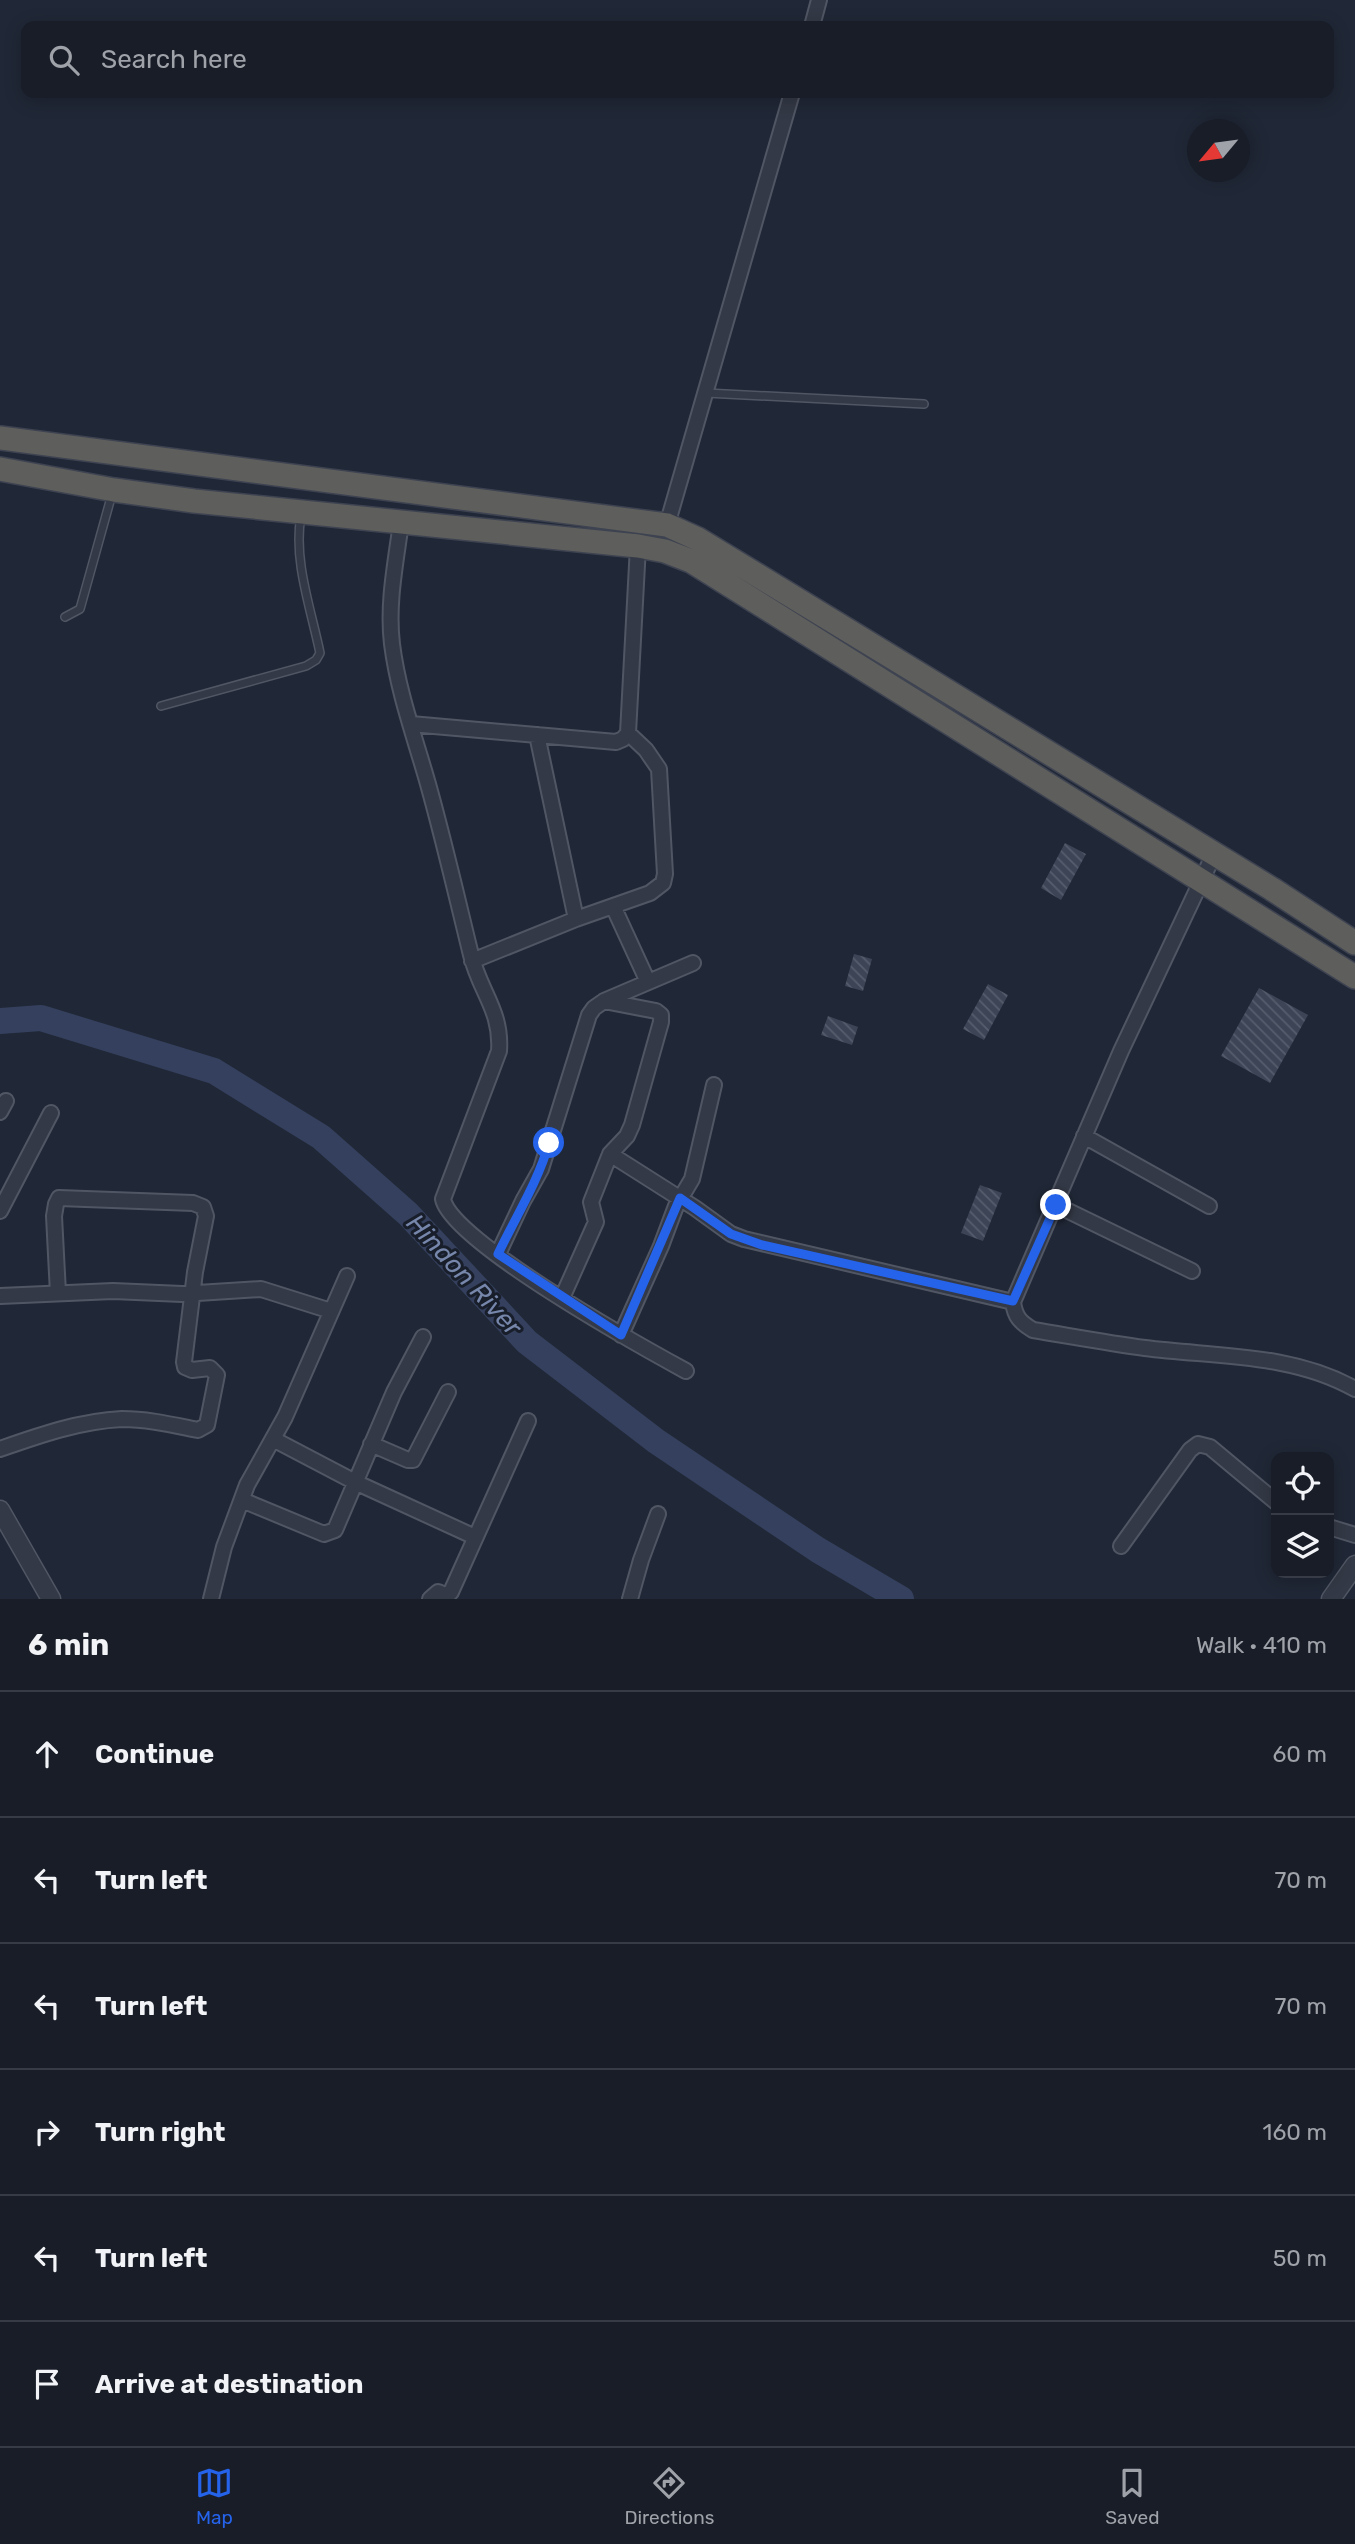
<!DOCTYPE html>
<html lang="en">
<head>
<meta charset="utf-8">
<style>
  :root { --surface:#181d28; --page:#252a34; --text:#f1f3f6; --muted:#9fa2a8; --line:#363b45; --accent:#2563eb }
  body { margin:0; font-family:Rubik,sans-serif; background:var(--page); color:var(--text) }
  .controls { position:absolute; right:21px; bottom:21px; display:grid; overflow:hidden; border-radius:14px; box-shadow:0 4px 18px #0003 }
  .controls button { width:63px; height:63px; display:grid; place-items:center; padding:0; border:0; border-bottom:2px solid var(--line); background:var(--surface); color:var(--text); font:35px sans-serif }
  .compass { position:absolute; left:1187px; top:119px; width:63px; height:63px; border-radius:50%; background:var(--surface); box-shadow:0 4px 18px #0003; rotate:241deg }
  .stop { position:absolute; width:21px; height:21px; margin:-16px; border:5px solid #2563eb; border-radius:50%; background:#fff }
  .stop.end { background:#2563eb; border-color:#fff; box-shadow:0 2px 7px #0008 }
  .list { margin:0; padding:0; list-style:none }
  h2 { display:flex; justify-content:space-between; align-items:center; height:91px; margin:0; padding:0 28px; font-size:30px }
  h2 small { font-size:23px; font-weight:400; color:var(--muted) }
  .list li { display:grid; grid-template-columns:46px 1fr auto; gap:21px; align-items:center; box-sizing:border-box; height:126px; padding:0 28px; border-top:2px solid var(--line) }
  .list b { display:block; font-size:26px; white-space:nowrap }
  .list em { font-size:23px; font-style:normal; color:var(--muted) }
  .icon { flex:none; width:38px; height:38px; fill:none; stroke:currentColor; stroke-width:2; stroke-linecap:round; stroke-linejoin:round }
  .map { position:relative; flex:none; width:1355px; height:1599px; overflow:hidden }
  .search { position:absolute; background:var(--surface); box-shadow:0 4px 18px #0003; left:21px; right:21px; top:21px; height:77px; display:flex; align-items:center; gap:18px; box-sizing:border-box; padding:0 24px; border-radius:14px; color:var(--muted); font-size:26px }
  .sheet { height:847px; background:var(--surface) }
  nav { display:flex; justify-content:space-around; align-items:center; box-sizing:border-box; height:98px; border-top:2px solid var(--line); background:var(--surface); font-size:19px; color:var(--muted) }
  nav a { display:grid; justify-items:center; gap:4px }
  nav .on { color:var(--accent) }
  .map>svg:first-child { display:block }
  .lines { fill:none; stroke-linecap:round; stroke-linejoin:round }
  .river { stroke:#34405d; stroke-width:26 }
  .building { fill:url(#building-back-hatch) }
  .service-casing { stroke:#515664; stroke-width:10 }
  .minor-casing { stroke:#515664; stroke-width:18 }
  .tertiary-casing { stroke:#515664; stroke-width:21 }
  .trunk-casing { stroke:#3e4351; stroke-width:26 }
  .service { stroke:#333946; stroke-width:7 }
  .minor { stroke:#333946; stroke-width:14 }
  .tertiary { stroke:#333946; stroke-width:18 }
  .trunk { stroke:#5e5e5c; stroke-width:23 }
  .route { stroke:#2563eb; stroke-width:9 }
  .labels { text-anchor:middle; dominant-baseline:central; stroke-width:6; stroke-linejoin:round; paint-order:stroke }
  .water-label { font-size:26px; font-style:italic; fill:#7687ab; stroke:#191e2b }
</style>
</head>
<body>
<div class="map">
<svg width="1355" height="1599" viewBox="0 0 1355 1599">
  <defs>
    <pattern id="building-back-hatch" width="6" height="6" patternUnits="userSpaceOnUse" patternTransform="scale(1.75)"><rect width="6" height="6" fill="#3c4456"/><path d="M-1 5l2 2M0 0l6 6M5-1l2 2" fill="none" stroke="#565d6d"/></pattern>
  </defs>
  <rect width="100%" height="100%" fill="#202736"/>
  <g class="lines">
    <!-- river -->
    <path class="river" d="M0,1021L41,1018L214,1071L321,1137L408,1214L527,1342L656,1441L818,1550L901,1599"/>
  </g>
  <!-- building -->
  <path class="building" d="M1065,843L1086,854L1061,900L1041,888Z
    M854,954L872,959L863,991L845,986Z
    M988,984L1008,995L984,1040L963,1029Z
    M1259,988L1308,1015L1270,1083L1221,1056Z
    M828,1016L858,1027L852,1045L821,1035Z
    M980,1185L1002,1193L983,1241L961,1233Z"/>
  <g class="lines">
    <defs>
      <path id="service" d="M706,393L924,404
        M65,617L80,609L112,494
        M161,706L306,666L316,660L320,653C311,609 293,560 301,516"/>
      <path id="minor" d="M812,26L819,0
        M401,522C396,562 387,603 392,644C398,692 415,738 428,784C444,841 457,898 471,955C480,992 502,1011 499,1051L443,1199C451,1241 642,1347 686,1371
        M667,525L792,93
        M411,724L616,742L623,739L628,733L638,546
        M537,735L576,919
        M1214,854L1121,1051L1013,1302C1015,1317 1020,1322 1033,1330C1070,1336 1108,1343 1145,1348C1215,1357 1292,1353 1355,1389
        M613,906L648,982
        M472,961L576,919L650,893L663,883L665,874L659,769L646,750L628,733
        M0,1112L6,1101
        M1084,1136L1209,1206
        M610,1154L695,1208L731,1234L744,1239L1013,1302
        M1056,1205L1192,1271
        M0,1211L51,1113
        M498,1254L523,1201L541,1169L589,1015L594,1008L604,1001L693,963
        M0,1296L113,1291L182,1294L261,1289L331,1311
        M562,1298L596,1222L591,1202L610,1154L627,1136L632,1125L661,1022V1015L656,1011L604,1001
        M621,1335L661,1246L676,1206L692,1179L714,1085
        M273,1439L355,1482L475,1537
        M371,1444L408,1460H413L448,1392
        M0,1449C40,1435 80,1421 122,1419C148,1419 173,1425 198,1430L207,1425L217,1375L210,1368L192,1370L185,1367L184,1362L195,1272L206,1216L203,1207L193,1203L59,1198L56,1204L54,1216L58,1293
        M242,1500L324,1534L335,1530L394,1392L423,1337
        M1329,1527L1355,1535
        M1121,1546L1190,1450L1198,1444L1210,1447L1276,1502
        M211,1599L224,1547L247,1485L285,1417L347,1276
        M430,1599L438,1592L447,1596L451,1592L528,1421
        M630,1599L641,1560L658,1514"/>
      <path id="tertiary" d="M0,1510L51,1599
        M1331,1599L1355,1565"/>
      <path id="trunk" d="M0,438L667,525L698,539L1272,889L1355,943
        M0,469L114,490L194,501L638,546L665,551L691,561L1355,977"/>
    </defs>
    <!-- service casing -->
    <use href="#service" class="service-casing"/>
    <!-- minor casing -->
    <use href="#minor" class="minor-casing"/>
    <!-- tertiary casing -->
    <use href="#tertiary" class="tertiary-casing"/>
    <!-- trunk casing -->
    <use href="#trunk" class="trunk-casing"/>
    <!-- service -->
    <use href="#service" class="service"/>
    <!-- minor -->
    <use href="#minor" class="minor"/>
    <!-- tertiary -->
    <use href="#tertiary" class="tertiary"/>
    <!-- trunk -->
    <use href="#trunk" class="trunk"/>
  </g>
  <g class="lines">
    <!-- route -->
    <path class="route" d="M549,1143C538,1182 515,1218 498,1254L621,1335L680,1198L731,1234L762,1245L1013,1301L1056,1205"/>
  </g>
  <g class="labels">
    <!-- water labels -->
    <g class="water-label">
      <text transform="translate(464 1275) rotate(47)">Hindon River</text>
    </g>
  </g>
</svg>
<div class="controls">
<button><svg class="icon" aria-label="locate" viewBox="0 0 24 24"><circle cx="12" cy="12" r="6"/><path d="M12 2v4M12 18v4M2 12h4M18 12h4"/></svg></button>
<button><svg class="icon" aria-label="layers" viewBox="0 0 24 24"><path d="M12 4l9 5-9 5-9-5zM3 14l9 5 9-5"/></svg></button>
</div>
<svg class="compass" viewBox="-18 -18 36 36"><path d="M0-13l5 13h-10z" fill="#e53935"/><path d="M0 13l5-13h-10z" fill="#9fa2a8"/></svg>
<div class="stop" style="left:549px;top:1143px"></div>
<div class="stop end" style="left:1056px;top:1205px"></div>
<div class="search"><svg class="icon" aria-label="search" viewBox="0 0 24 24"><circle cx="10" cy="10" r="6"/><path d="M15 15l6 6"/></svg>Search here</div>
</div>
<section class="sheet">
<h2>6 min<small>Walk · 410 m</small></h2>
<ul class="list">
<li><svg class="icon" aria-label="ahead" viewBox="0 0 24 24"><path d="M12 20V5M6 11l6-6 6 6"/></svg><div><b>Continue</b></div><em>60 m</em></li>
<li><svg class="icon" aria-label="left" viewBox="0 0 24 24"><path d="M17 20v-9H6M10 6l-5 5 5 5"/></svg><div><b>Turn left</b></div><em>70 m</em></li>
<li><svg class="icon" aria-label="left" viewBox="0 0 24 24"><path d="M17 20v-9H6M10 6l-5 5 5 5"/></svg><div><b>Turn left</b></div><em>70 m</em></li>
<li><svg class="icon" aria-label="right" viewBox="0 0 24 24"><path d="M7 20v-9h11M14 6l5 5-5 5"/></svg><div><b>Turn right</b></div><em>160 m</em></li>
<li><svg class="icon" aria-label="left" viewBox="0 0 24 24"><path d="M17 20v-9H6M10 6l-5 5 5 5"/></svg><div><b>Turn left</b></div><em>50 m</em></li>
<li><svg class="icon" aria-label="arrive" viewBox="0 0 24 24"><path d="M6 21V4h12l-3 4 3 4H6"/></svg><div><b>Arrive at destination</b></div></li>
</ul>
</section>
<nav>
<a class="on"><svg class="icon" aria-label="map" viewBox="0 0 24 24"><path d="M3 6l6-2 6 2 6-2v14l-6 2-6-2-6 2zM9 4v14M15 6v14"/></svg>Map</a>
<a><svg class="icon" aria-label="directions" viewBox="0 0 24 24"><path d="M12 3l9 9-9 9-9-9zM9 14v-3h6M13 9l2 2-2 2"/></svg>Directions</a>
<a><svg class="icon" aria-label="saved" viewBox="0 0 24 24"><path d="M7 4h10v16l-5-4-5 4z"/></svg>Saved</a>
</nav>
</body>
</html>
